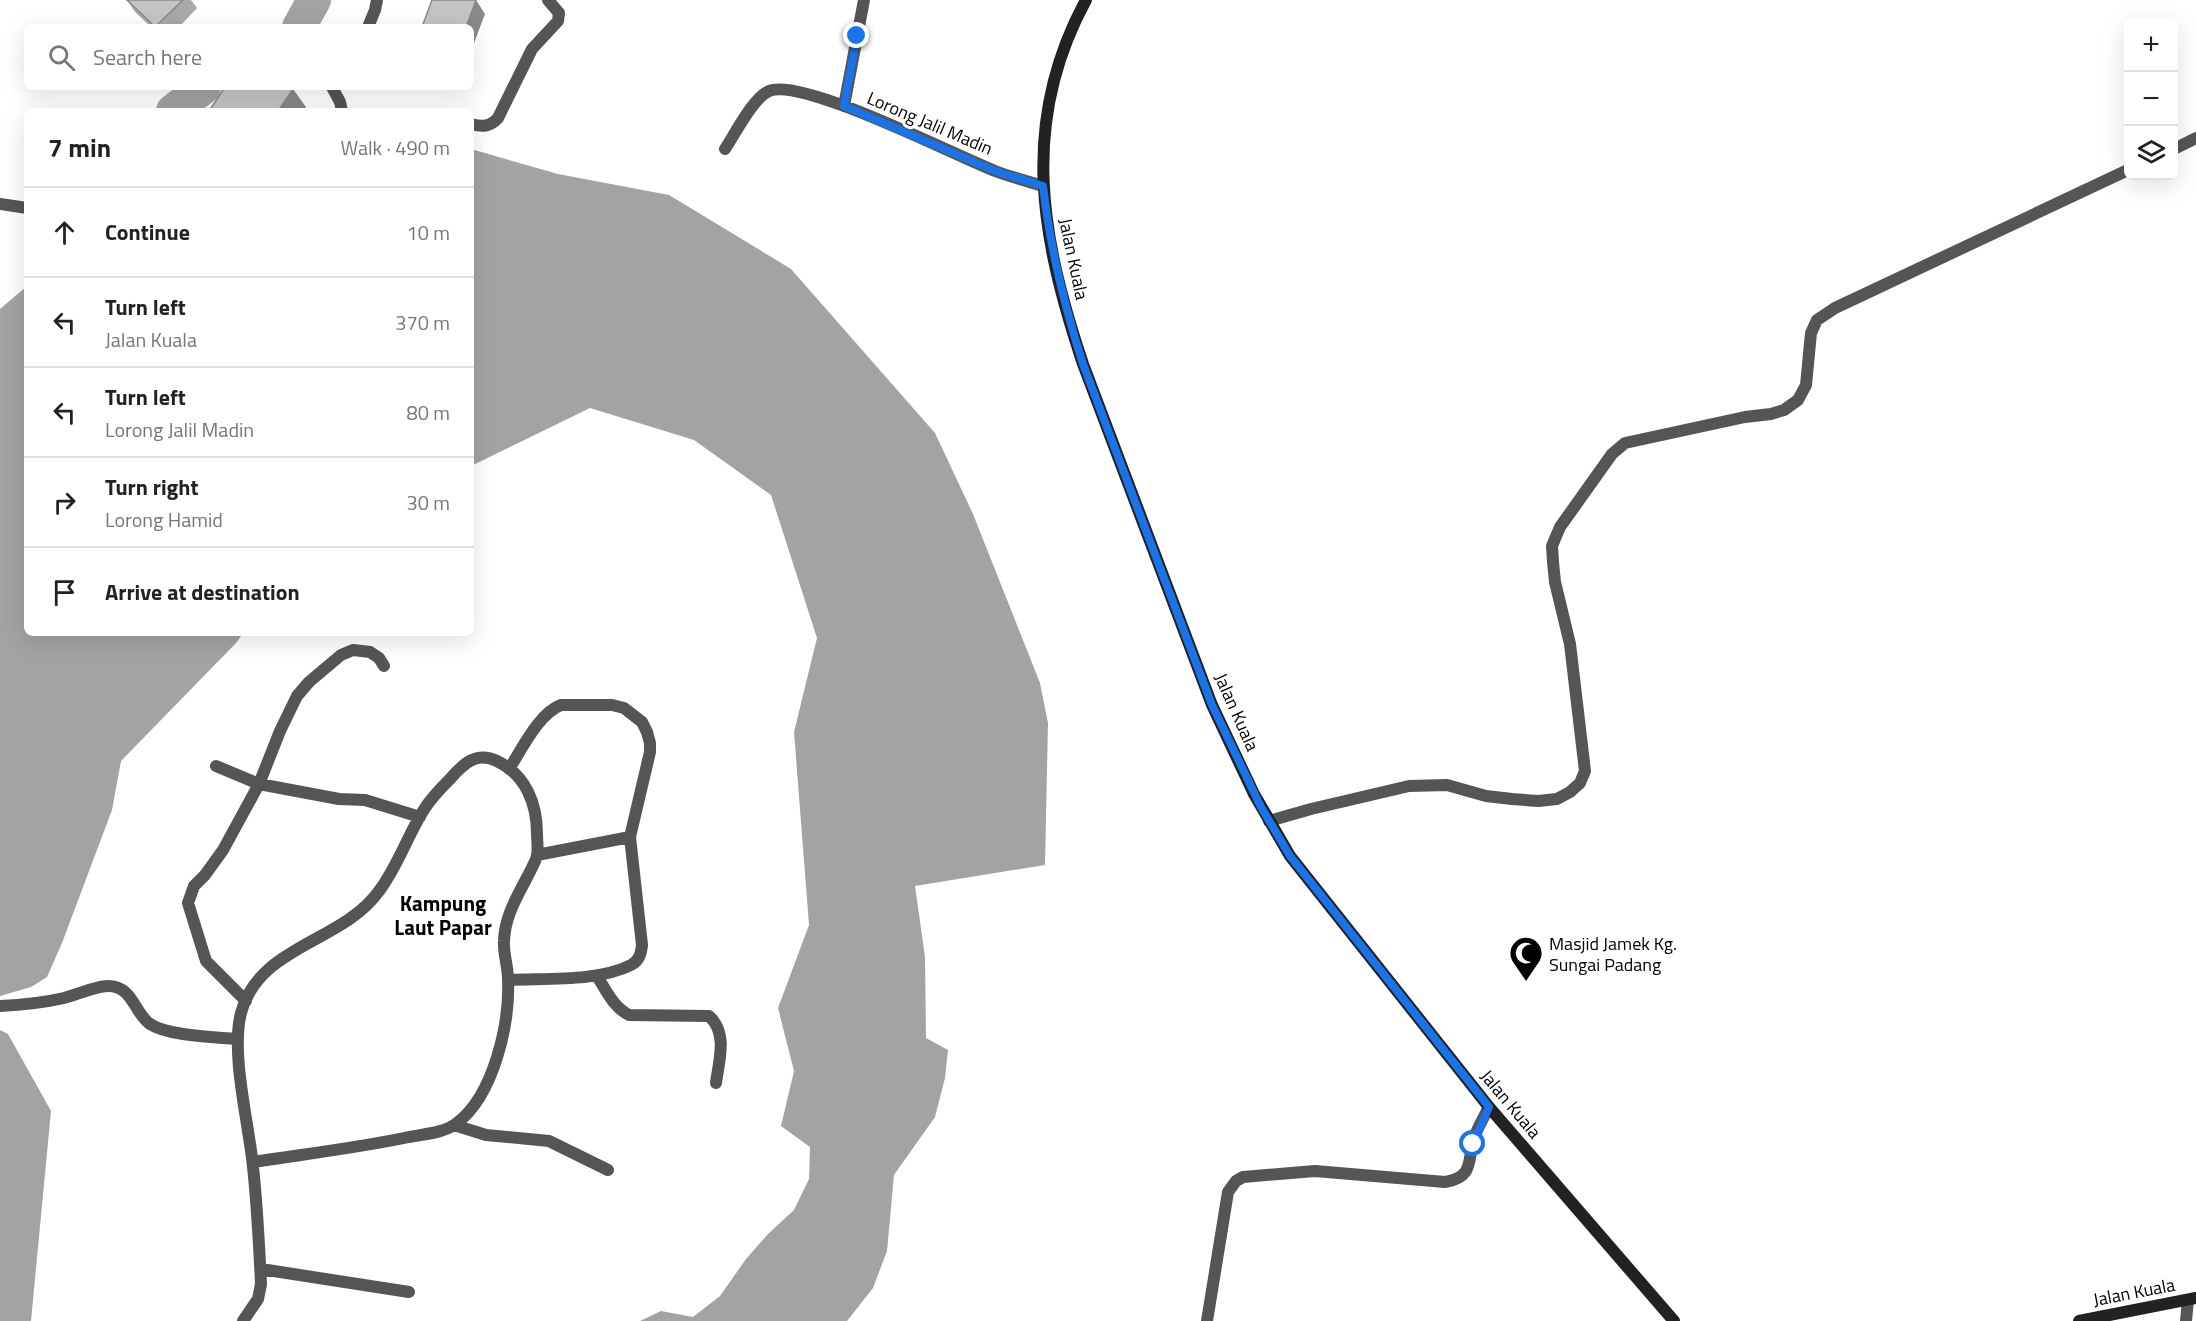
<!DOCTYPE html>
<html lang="en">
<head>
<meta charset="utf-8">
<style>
  :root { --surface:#fff; --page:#f6f6f6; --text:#222; --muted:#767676; --line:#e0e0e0 }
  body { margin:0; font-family:"Titillium Web",sans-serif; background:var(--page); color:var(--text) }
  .controls { position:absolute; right:18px; top:18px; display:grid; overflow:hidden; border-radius:9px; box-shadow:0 6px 24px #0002 }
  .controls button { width:54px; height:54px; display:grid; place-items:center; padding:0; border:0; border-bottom:2px solid var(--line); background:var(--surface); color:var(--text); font:30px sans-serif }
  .stop { position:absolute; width:18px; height:18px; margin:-14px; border:4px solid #1a73e8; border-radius:50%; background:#fff }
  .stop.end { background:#1a73e8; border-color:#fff; box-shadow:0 2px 6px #0008 }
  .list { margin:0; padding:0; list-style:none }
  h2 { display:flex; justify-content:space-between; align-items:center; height:78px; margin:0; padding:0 24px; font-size:26px }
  h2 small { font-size:20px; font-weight:400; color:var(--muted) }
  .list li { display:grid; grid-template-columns:39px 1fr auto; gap:18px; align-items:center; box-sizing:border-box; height:90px; padding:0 24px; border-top:2px solid var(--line) }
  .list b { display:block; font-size:22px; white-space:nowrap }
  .list p { margin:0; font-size:20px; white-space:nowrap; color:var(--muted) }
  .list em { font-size:20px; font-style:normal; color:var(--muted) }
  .icon { flex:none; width:33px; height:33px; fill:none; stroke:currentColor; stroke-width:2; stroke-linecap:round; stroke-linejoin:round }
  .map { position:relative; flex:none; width:2196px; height:1321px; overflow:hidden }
  .search { position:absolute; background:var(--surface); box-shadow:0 6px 24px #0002; left:24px; top:24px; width:450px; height:66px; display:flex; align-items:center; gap:15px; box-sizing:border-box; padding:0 21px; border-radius:9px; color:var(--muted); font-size:22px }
  .panel { position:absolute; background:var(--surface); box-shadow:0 6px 24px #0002; left:24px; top:108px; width:450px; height:528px; border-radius:9px }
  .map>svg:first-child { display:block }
  .water { fill:#a3a3a3 }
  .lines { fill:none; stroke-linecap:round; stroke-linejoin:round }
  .river { stroke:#a3a3a3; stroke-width:34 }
  .street { stroke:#555; stroke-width:12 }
  .secondary { stroke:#222; stroke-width:12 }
  .wall { fill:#a9a9a9 }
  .shaded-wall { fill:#898989 }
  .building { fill:#c4c4c4; stroke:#898989; stroke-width:1.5 }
  .route { stroke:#1a73e8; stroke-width:8 }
  .labels { text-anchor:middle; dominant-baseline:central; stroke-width:6; stroke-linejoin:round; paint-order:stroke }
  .street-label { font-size:18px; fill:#000; stroke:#fff }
  .poi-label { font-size:18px; fill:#000; stroke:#fff; text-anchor:start }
  .quarter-label { font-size:21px; font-weight:bold; fill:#000; stroke:#fff }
</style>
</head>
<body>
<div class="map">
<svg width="2196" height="1321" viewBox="0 0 2196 1321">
  <rect width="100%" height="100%" fill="#fff"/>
  <!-- water -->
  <path class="water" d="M471,149L558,174L669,195L791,269L935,433L973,514L1040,683L1048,723L1045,865L915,886L925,957L926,1038L948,1050L945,1078L935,1117L894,1175L887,1251L873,1288L847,1321H640L661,1311L693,1317L720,1296L746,1259L768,1234L794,1210L809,1179L810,1147L781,1126L794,1071L778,1008L809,925L794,732L817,638L771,495L694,440L590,408L471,466Z
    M27,286V633H243L237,642L121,761L112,810L62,943L47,977L31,987L0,996V309Z
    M0,1030L8,1034L51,1111L31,1321H0Z"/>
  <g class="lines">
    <!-- river -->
    <path class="river" d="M299,27L314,0
      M173,111L204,87"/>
    <!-- street -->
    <path class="street" d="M368,27L375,10L377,0
      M332,87L340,102L342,111
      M844,106L864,0
      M471,124C482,127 490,127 498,118L532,49L558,21L559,13L548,0
      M725,149C735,134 753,98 769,91C802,77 956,156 995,171C1011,177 1027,181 1043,186
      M2174,149L2196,138
      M0,204L27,208
      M216,766L259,784L339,799L365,800L420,817
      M1269,821L1311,809L1409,786L1447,785L1486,796L1512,799L1538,801L1557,799L1570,792L1580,783L1585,771L1570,644L1555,582L1553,562L1552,546L1560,527L1612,454L1625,443L1745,417L1771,414L1784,410L1798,400L1806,385L1811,333L1817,320L1835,308L2128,170
      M537,855L630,837
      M597,976C606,990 613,1007 629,1015L709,1016C728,1033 719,1060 716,1083
      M508,980C546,978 597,982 631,965C639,961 641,954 642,945L630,837L650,752V743L647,732L642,722L624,708L612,705H561C539,713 522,749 509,769
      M246,1001L206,961L188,903L194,886L205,875L223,850L259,784L280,731L297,696L309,682L341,655L353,650L370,652L379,658L384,666
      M0,1006C22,1005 42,1003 64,998C76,995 96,986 108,986C133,986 134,1013 150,1024C168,1036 215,1037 236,1039
      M454,1125L486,1135L549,1141L608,1170
      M261,1269L409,1292
      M243,1321L258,1299L261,1284C259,1242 257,1199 252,1158C247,1117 231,1051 241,1013C259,945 342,943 379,891C398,866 408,834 425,808C432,797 441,788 450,779C463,764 476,751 497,761C526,775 537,804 537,834C537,842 539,852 536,859C524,887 505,910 504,941C503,953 508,966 508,979C510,1023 494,1095 457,1123C444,1133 425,1134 409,1137C357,1148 305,1154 253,1162
      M1207,1321L1228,1192L1236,1181L1243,1177L1315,1171L1445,1182C1475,1177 1467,1160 1474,1138C1478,1127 1484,1117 1489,1107
      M2186,1321L2188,1300"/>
    <!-- secondary -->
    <path class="secondary" d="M1086,0C1019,123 1041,238 1083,364L1212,705L1254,794L1290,856L1489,1107L1674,1321
      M2079,1321L2196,1298"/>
  </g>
  <!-- wall -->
  <path class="wall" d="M127,0H191L197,8L179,27H151L135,12Z"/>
  <!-- shaded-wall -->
  <path class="shaded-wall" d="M476,0L485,14L471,51V27H466Z
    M293,89L306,107L303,111H278Z"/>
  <!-- building -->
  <path class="building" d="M127,0H183L155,27Z
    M432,0H476L466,27H422Z
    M225,87H291L293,89L278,111H209Z"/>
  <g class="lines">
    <!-- route -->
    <path class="route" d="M857,36L844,106L995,171L1043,186C1050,247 1064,305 1083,364L1212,705L1261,807L1290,856L1489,1107L1473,1144"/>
  </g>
  <!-- icons -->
  <defs>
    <symbol id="mosque-pin" viewBox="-11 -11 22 30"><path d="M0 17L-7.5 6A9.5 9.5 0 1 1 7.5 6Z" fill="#000" stroke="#fff"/><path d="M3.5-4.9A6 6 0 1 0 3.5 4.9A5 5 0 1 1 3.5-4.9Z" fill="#fff"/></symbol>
  </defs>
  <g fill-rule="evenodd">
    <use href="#mosque-pin" x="1507" y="934" width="38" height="52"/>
  </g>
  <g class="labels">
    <!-- street labels -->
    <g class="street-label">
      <text transform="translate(930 123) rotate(23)">Lorong Jalil Madin</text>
      <text transform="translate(1074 259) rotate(78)">Jalan Kuala</text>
      <text transform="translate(1237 712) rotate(66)">Jalan Kuala</text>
      <text transform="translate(1511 1104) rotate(50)">Jalan Kuala</text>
      <text transform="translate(2134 1292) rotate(-11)">Jalan Kuala</text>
    </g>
    <!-- poi labels -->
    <g class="poi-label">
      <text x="1549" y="943">Masjid Jamek Kg.<tspan x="1549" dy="21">Sungai Padang</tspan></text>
    </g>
    <!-- quarter labels -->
    <g class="quarter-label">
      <text x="443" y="903">Kampung<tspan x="443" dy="24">Laut Papar</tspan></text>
    </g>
  </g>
</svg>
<div class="controls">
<button>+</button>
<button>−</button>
<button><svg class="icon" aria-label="layers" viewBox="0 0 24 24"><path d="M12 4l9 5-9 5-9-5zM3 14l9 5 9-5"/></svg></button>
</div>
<div class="stop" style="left:1473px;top:1144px"></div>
<div class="stop end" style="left:857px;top:36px"></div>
<div class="search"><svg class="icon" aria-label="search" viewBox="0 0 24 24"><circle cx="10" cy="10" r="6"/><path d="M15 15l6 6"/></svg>Search here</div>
<section class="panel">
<h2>7 min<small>Walk · 490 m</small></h2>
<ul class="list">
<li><svg class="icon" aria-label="ahead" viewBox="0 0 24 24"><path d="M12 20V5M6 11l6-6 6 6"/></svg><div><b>Continue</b></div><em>10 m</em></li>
<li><svg class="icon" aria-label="left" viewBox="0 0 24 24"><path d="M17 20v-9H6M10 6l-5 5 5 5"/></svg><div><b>Turn left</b><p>Jalan Kuala</p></div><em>370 m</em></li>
<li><svg class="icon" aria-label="left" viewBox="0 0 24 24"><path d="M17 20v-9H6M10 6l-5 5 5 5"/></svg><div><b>Turn left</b><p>Lorong Jalil Madin</p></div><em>80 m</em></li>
<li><svg class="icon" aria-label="right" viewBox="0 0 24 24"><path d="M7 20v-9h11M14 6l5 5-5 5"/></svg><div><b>Turn right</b><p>Lorong Hamid</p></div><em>30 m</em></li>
<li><svg class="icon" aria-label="arrive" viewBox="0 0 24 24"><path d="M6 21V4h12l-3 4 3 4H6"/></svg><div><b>Arrive at destination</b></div></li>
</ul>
</section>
</div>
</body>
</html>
